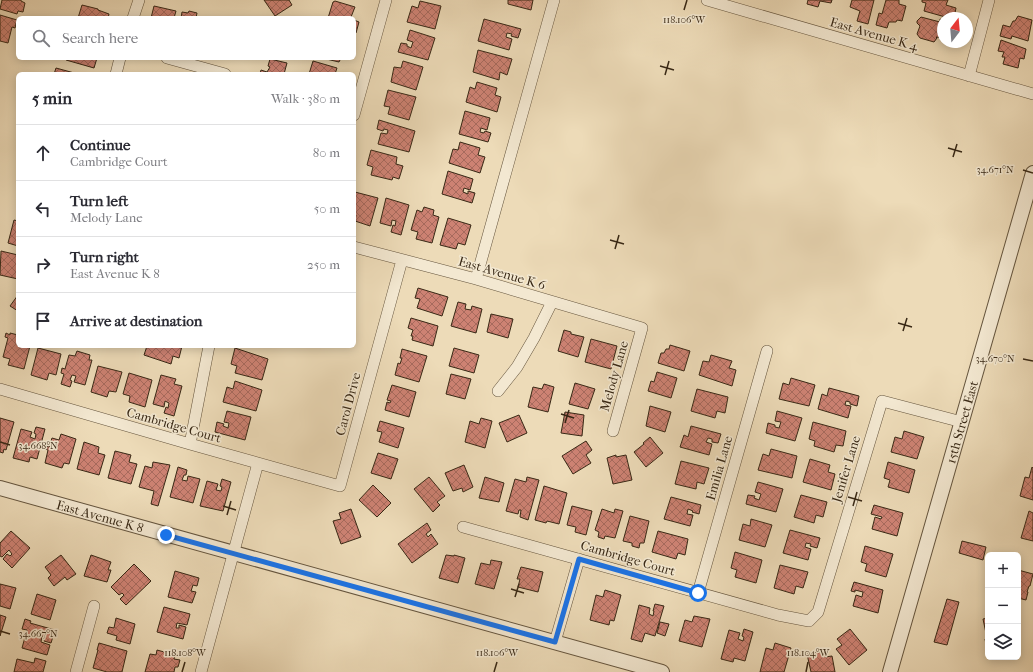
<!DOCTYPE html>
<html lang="en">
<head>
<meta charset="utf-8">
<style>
  :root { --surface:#fff; --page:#f2f2f3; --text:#2b2b33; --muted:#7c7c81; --line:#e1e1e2 }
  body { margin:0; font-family:"IM FELL French Canon",serif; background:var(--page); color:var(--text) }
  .controls { position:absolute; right:12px; bottom:12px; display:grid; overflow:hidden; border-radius:6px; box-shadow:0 2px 10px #0003 }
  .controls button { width:36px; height:36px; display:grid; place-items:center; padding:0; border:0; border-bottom:1px solid var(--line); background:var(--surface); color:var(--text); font:20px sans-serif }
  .compass { position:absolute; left:937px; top:12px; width:36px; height:36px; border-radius:50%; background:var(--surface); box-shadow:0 2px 10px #0003; rotate:16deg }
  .stop { position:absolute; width:12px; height:12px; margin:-9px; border:3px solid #1a73e8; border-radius:50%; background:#fff }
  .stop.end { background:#1a73e8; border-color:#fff; box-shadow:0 1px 4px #0008 }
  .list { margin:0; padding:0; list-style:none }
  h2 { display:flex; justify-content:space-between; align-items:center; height:52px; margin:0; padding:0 16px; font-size:17px }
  h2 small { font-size:13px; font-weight:400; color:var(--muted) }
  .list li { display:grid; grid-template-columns:26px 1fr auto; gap:12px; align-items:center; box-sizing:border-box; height:56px; padding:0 16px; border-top:1px solid var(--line) }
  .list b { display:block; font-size:15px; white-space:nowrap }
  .list p { margin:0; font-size:13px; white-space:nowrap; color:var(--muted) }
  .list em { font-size:13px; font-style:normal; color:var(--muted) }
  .icon { flex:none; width:22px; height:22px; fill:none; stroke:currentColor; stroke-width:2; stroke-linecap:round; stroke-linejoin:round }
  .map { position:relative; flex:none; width:1033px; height:672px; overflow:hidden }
  .search { position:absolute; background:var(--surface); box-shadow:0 2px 10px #0003; left:16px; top:16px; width:340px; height:44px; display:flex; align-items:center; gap:10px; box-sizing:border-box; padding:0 14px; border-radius:6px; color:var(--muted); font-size:15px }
  .panel { position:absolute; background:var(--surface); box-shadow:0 2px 10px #0003; left:16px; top:72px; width:340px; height:276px; border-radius:6px }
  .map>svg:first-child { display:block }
  .building { fill:url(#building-cross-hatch); stroke:#382815 }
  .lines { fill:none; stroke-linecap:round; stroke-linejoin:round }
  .minor-casing { stroke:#65553e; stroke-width:12 }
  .tertiary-casing { stroke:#65553e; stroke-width:16 }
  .minor { stroke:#f3e8d1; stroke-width:11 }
  .tertiary { stroke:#f3e8d1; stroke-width:14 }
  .route { stroke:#1a73e8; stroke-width:5 }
  .ticks { fill:none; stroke:#382815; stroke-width:1.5 }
  .labels { text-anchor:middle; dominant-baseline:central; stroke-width:3; stroke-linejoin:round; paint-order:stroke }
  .street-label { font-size:13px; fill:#382815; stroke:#f3e8d1 }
  .ticks-label { font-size:10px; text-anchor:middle; fill:#382815; stroke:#f3e8d1; stroke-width:3; stroke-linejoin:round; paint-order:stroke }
</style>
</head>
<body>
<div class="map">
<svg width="1033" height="672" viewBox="0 0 1033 672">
  <defs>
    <pattern id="building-cross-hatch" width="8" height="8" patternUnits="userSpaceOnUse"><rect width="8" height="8" fill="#cd8273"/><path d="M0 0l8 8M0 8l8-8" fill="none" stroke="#a76a5d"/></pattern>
  </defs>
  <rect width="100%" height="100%" fill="#eddbb8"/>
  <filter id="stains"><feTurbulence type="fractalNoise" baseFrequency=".005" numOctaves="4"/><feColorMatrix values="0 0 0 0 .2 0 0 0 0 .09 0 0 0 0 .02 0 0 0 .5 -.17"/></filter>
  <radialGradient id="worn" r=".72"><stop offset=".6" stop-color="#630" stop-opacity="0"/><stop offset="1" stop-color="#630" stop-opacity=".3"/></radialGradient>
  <!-- building -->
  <path class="building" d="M2,0H21V1L25,3L23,12L18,11L17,14L0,9Z
    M264,0H289L292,5L275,16Z
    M508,0H533L531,10L508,4Z
    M808,0H832L831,3L820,1L818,7L807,4Z
    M852,0H874L868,24L857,21L860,11L850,7Z
    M886,0H899V4L906,6L902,21L897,20L896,22H889L887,28L876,25L879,13L882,14Z
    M922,0H948L946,5L956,8L954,18H949L924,11L926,3L922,2Z
    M335,1L355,7L351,17L328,18L333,2Z
    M420,1L441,6L435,29L407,22L412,6L418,8Z
    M82,5L98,9V10L109,14L108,18H78Z
    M154,6L176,11L174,18H151Z
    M189,11L197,13L196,18H181L182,12L188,13Z
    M0,15L17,20L15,28L12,27L8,43L0,41Z
    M1018,16L1032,20L1028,41L1012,36L1011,39L1000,36L1003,25L1010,27L1013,21H1015Z
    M921,17L940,22V19L943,20V38L936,37L937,38L934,42L920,38L917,34L920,26L917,23V21Z
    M484,19L521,29L518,38L511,36L512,34L507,33L506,37L512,39L509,50L478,41Z
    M354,20L359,22L356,33H354Z
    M410,30L435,38L428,60L398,52L401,43L407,44V46L411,48L413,42L407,40Z
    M1001,40L1026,49L1024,59L1020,58L1018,68L1003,64L1005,57H1002L1004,52L998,51Z
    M478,50L512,59L507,75L500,72L499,80L473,72Z
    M67,58H97L94,68L66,60Z
    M322,58H341L339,62Z
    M270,59L287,63L284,74H260L261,70L267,72L270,67L268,66Z
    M313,61L337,68L335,74H309Z
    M403,61L423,67L416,90L391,82L394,67L401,68Z
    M56,68L78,74H54Z
    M477,82L497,88L495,95L501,97L497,112L466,102L470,87L475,89Z
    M388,90L416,97L409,120L388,114L390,107L384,106Z
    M465,111L490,118L487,130L481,128L480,132L484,133L485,131L491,133L488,142L459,134Z
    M379,120L415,131L409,152L378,144L381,133L387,134L388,130L384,129L383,131L377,129Z
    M460,142L480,148L478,155L485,157L480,173L449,163L453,149L458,150Z
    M371,150L397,157L396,164L403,166L399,179L393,177L392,180L371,175L373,167L367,165Z
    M448,171L473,179L470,190L464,188L463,192L468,194V191L475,193L472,203L442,194Z
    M355,192L378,198L370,226L355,221L356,215L354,214Z
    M386,198L409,205L401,235L391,232L393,225L395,226L396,221L392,220L391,226L380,223Z
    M424,207L434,210L433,215L439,217L432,243L416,239L418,232L411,230L417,210L422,212Z
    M448,218L471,225L465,245L458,243L456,249L440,245Z
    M14,220L18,221V246L8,243Z
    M1,251L18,255V267L17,271H18V279L0,275Z
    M418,288L448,297L442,316L417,308L420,299L415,298Z
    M18,295V311L10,306Z
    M458,302L466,304L465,309L471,310L472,306L482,309L476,333L451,326Z
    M491,314L513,319L508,338L487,332Z
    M411,318L438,326L433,346L412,340L413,336H411L413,330L408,328Z
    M564,330L571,332V334L584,337L578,357L558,351Z
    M6,333L10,335V333L18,335V346H30L24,369L8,365L10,359L3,357L8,338L5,337Z
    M591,339L617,346L611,369L585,362Z
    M670,345L690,351L684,371L658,363L661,353H664L666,349H669Z
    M147,346H182L179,358L173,356L171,364L144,355Z
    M38,348L61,354L56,375L49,373L47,380L31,375Z
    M235,348L268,359L262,380L235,373L237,366L231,364Z
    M454,348L479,355L474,373L449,366Z
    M402,349L427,356L419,382L395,375L398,363L400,364L402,358H400Z
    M77,351L90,355L89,360H92L85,385L74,382L76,376L72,375L70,380L72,381L70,387L61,384L64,374L61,373L62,368L65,369L69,355L75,356Z
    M711,355L732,361L729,368L736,370L732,386L699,375L703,361L709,362Z
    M98,366L122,372L116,392L109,391L107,397L91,392Z
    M657,372L677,378L671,398L648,391L651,381L654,382Z
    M129,373L152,380L145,407L129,402L130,396L123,394Z
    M451,374L471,379L465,399L446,394Z
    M161,375L176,379L174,384L182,386L174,416L164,413L166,407L168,408L169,403L165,401L164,407L153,404Z
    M791,378L815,385L809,406L779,399L783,383L789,385Z
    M235,381L262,390L256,411L223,402L227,387L233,389Z
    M575,383L595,389L588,409L569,404Z
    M544,384L554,387L548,412L528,407L533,387L542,389Z
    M392,385L416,392L409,417L385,410L387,402L390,403L391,401L387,400Z
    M829,388L859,396L857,406L850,404V402L846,401L845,405L851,406L848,418L818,409L822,394L827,396Z
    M697,389L728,397L725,413L717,411L715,418L691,411Z
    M650,406L671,412L665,432L646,426Z
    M227,411L251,417L245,440L215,432L217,422L224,424L223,426L228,428L229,423L224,422Z
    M777,411L802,418L795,441L766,433L768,423L775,425V427L779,428L781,422L775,421Z
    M565,412L584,415L582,436L561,433Z
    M519,415L527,433L507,442L499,423Z
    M0,418L14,422L6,450L4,449L3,453L0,452Z
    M481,418L492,421L485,448L465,442L470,421L479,424Z
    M380,421L404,428L398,448L379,442L382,432L377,431Z
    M813,422L846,431L843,446L836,445L834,452L814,446L815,441L809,439Z
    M691,426L721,434L718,443L712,442V439L708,438L706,442L712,444L709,455L680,447L684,435L688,437Z
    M36,427L45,429L37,459L30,457L29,462L13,458L21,429L32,432L30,437L35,439L36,434L34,433Z
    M904,431L924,437L917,459L891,452L895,437L902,439Z
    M61,434L76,439L69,464L64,463L62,468L45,463L48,450L45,449L46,446L49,447L52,438L59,440Z
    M650,437L663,453L646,467L634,452L644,444L643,443Z
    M586,441L592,450L586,455L591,463L573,474L562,456Z
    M84,442L99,447L98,453L105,455L99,475L77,469Z
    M771,449L797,456L792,478L758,470L763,454L769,456Z
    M115,451L131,455L129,462L137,464L131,484L108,478Z
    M378,453L398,459L391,479L371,473Z
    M616,455V457L626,455L632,480L613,484L607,458Z
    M810,459L830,465L828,472L835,474L831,490L803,482Z
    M681,461L709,468L704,484L697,482L696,489L675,484Z
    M153,462L170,465L158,506L151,504L154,491L139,487L145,466L152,468Z
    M888,462L915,470L909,493L888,487L890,480L884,478Z
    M464,465L473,487L463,492L462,488L453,491L445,473Z
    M178,467L187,470L186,475H184L182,480L187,481L188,476L200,479L193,503L170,497Z
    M1032,467L1033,468V500L1020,496L1025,477L1029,478Z
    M429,477L445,496L437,502L440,505L433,512L414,489Z
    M485,477L504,483L499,502L479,498Z
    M527,477L539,480L528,520L520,517L521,510H519L518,514L506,511L515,479L526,482Z
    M222,479L231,482L223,511L200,506L207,481L218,484L216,490L221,491L222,487L220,486Z
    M758,482L783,489L776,512L746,504L748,495L755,496L754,498L759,500L761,494L755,492Z
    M373,485L391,503L377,517L359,500Z
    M544,486L567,493L559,524L547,521L546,523L535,520Z
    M801,495L827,502L823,517L816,515L814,523L794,517Z
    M671,497L701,505L699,514L692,512L693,511L688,509L687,514L693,515L690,526L664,519Z
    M874,505L903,513L897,536L872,529L875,517L881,519L882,517L871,514Z
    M572,506L592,511L586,535L575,532L576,527L567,525Z
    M351,509L361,537L341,544L333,521L341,519L339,513Z
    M602,509L614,513L615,509L623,511L615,538L605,536L604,539L598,537L599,532L595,530Z
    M1029,511L1033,513V541L1021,538Z
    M630,516L649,521L644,543H640L639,548L632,546V543L623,541Z
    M751,519L772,525L765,547L739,540L743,524L750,526Z
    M427,523L431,530L426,534L428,537L431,534L438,544L412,563L398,544Z
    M790,530L820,538L817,548L810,546L811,544L806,543L805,547L811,549L808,560L783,553Z
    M11,531L30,548L12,568L3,559L7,554L10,556L12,554L9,550L2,557L0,556V543Z
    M658,531L688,539L685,555L678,553L676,559L652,552Z
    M962,541L986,547L983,560L959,553Z
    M865,546L893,554L886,577L865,571L867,564L861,562Z
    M735,552L762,560L756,583L735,577L737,570L731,568Z
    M61,555L76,574L67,580L65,577L54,586L48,578L51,575L45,567Z
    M91,555L111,562L108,570H111L107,582L84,576Z
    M446,555L454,556V555L465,558L458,583L439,578Z
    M491,560L502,562L494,589L475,584L481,563L490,565Z
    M134,564L151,581L126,605L120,599L124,595L122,593L119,595L111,587Z
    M780,565L808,572L803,588L796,586L794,594L774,588Z
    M521,567L543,572L538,592L518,587L520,579H517Z
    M1018,570L1033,574L1030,586H1029L1027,592H1028L1026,600L1018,598Z
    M175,571L199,578L197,586L193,585L191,591L196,592L192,603L168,597Z
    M854,582L883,590L878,613L853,606L856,595L862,597L863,592L855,590V592L851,591Z
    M0,584L16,588L10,609L0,606Z
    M605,590L621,595L614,621L610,620L609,625L590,620L596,595L603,597Z
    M37,594L56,600L50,620L31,614Z
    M947,599L959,602L947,645L934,642Z
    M655,604L664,606L655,636L645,633L642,642L631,639L639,605L650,608L649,614L653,616L654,611H653Z
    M164,607L190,614L187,625L177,623L176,628H179V625L186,627L183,639L157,632Z
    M0,615L6,617L0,636Z
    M694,616L710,619L702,647L679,641L685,620L692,622Z
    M116,618L135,624L130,644L116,640L117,636L107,633L109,627L114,628Z
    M988,618V650H987L985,639L987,638L983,619Z
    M25,619L31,621L30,623L55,630L51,643L44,641L45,637L42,636L41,642L50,645L47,655L22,648L27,630L22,629Z
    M660,622L669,624L665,636L657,633Z
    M744,629L753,632L745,661L734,658L733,662L721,659L729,630L740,633L738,639L743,641L744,637L742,636Z
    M850,629L867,650L849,665L836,649L842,645L837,639Z
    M99,643L127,651L122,672H107L93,668L98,650H97Z
    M775,643L791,648L784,672H760L766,648L773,650Z
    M157,650L175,655L174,659L180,660L178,667H175L174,672H145L150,654L156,655Z
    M824,651L825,657L832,656L835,672H811L807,654Z
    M35,658L46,661L43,672H14L17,659L34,663Z"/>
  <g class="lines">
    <defs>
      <path id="minor" d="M707,0L1033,94
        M133,18L139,0
        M167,58L225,74
        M116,74L120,58
        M969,76L989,0
        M354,115L386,0
        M354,247L476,279L642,328L613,431
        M476,279L554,0
        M0,389L190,444L340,486L402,260
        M498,391L517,367L534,338L552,302
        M190,444L209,346
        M463,527L778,615L809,621L818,612L882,401L962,422
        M698,593L767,351
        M555,642L579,559
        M76,672L94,606
        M201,672L258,463"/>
      <g id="tertiary">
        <path id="s1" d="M0,488L662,672"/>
        <path id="s2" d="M890,672L1033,173"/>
      </g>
    </defs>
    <!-- minor casing -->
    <use href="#minor" class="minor-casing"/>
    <!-- tertiary casing -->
    <use href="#tertiary" class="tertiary-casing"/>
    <!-- minor -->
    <use href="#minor" class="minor"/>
    <!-- tertiary -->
    <use href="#tertiary" class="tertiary"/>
  </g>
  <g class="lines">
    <!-- route -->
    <path class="route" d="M166,535L555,642L579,559L698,593"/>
  </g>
  <!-- ticks -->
  <path class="ticks" d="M684,10L687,0M660,66L674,70M665,75L669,61M948,148L962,152M953,157L957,144M1023,170L1033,173M610,240L624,244M615,249L619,235M898,323L912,327M903,331L907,318M1023,359L1033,361M561,414L574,418M565,423L569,410M0,442L10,445M848,497L862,501M223,506L236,510M853,506L857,492M227,515L231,501M511,589L524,593M515,597L519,584M0,631L10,634M182,672L185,662M494,672L497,662M806,672L808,662"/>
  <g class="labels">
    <!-- street labels -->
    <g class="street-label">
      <text transform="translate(874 34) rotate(16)">East Avenue K 4</text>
      <text transform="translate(502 273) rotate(16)">East Avenue K 6</text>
      <text transform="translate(614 376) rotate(-74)">Melody Lane</text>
      <text transform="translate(348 404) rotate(-75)">Carol Drive</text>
      <text stroke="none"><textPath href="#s2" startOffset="260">15th Street East</textPath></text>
      <text transform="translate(174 425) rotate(16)">Cambridge Court</text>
      <text transform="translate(719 468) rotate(-74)">Emilia Lane</text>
      <text transform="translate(846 469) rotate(-73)">Jenifer Lane</text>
      <text stroke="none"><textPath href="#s1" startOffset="104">East Avenue K 8</textPath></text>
      <text transform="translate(628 558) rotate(16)">Cambridge Court</text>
    </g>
  </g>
  <g class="ticks-label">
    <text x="684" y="23">118.106°W</text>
    <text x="995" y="173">34.671°N</text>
    <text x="995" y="362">34.670°N</text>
    <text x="38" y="449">34.668°N</text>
    <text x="38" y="637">34.667°N</text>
    <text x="185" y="656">118.108°W</text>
    <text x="497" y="656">118.106°W</text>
    <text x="808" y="656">118.104°W</text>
  </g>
  <rect width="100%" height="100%" filter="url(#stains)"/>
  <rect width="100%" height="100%" fill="url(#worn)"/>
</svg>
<div class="controls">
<button>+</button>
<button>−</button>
<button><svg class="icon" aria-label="layers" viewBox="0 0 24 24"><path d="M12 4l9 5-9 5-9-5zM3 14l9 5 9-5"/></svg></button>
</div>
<svg class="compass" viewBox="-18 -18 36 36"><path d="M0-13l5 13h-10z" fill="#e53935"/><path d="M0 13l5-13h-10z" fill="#7c7c81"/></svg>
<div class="stop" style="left:698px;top:593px"></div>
<div class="stop end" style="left:166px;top:535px"></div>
<div class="search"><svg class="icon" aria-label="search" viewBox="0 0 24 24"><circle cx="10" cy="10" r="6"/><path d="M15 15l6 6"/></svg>Search here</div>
<section class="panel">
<h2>5 min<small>Walk · 380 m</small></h2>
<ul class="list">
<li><svg class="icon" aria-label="ahead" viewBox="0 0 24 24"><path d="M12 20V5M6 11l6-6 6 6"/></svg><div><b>Continue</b><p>Cambridge Court</p></div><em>80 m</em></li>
<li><svg class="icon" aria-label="left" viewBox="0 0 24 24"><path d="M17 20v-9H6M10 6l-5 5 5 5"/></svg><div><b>Turn left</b><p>Melody Lane</p></div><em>50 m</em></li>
<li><svg class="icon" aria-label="right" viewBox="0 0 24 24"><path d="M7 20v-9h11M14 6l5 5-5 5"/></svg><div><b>Turn right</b><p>East Avenue K 8</p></div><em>250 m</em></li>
<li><svg class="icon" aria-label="arrive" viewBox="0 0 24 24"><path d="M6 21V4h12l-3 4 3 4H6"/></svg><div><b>Arrive at destination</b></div></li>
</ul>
</section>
</div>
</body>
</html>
